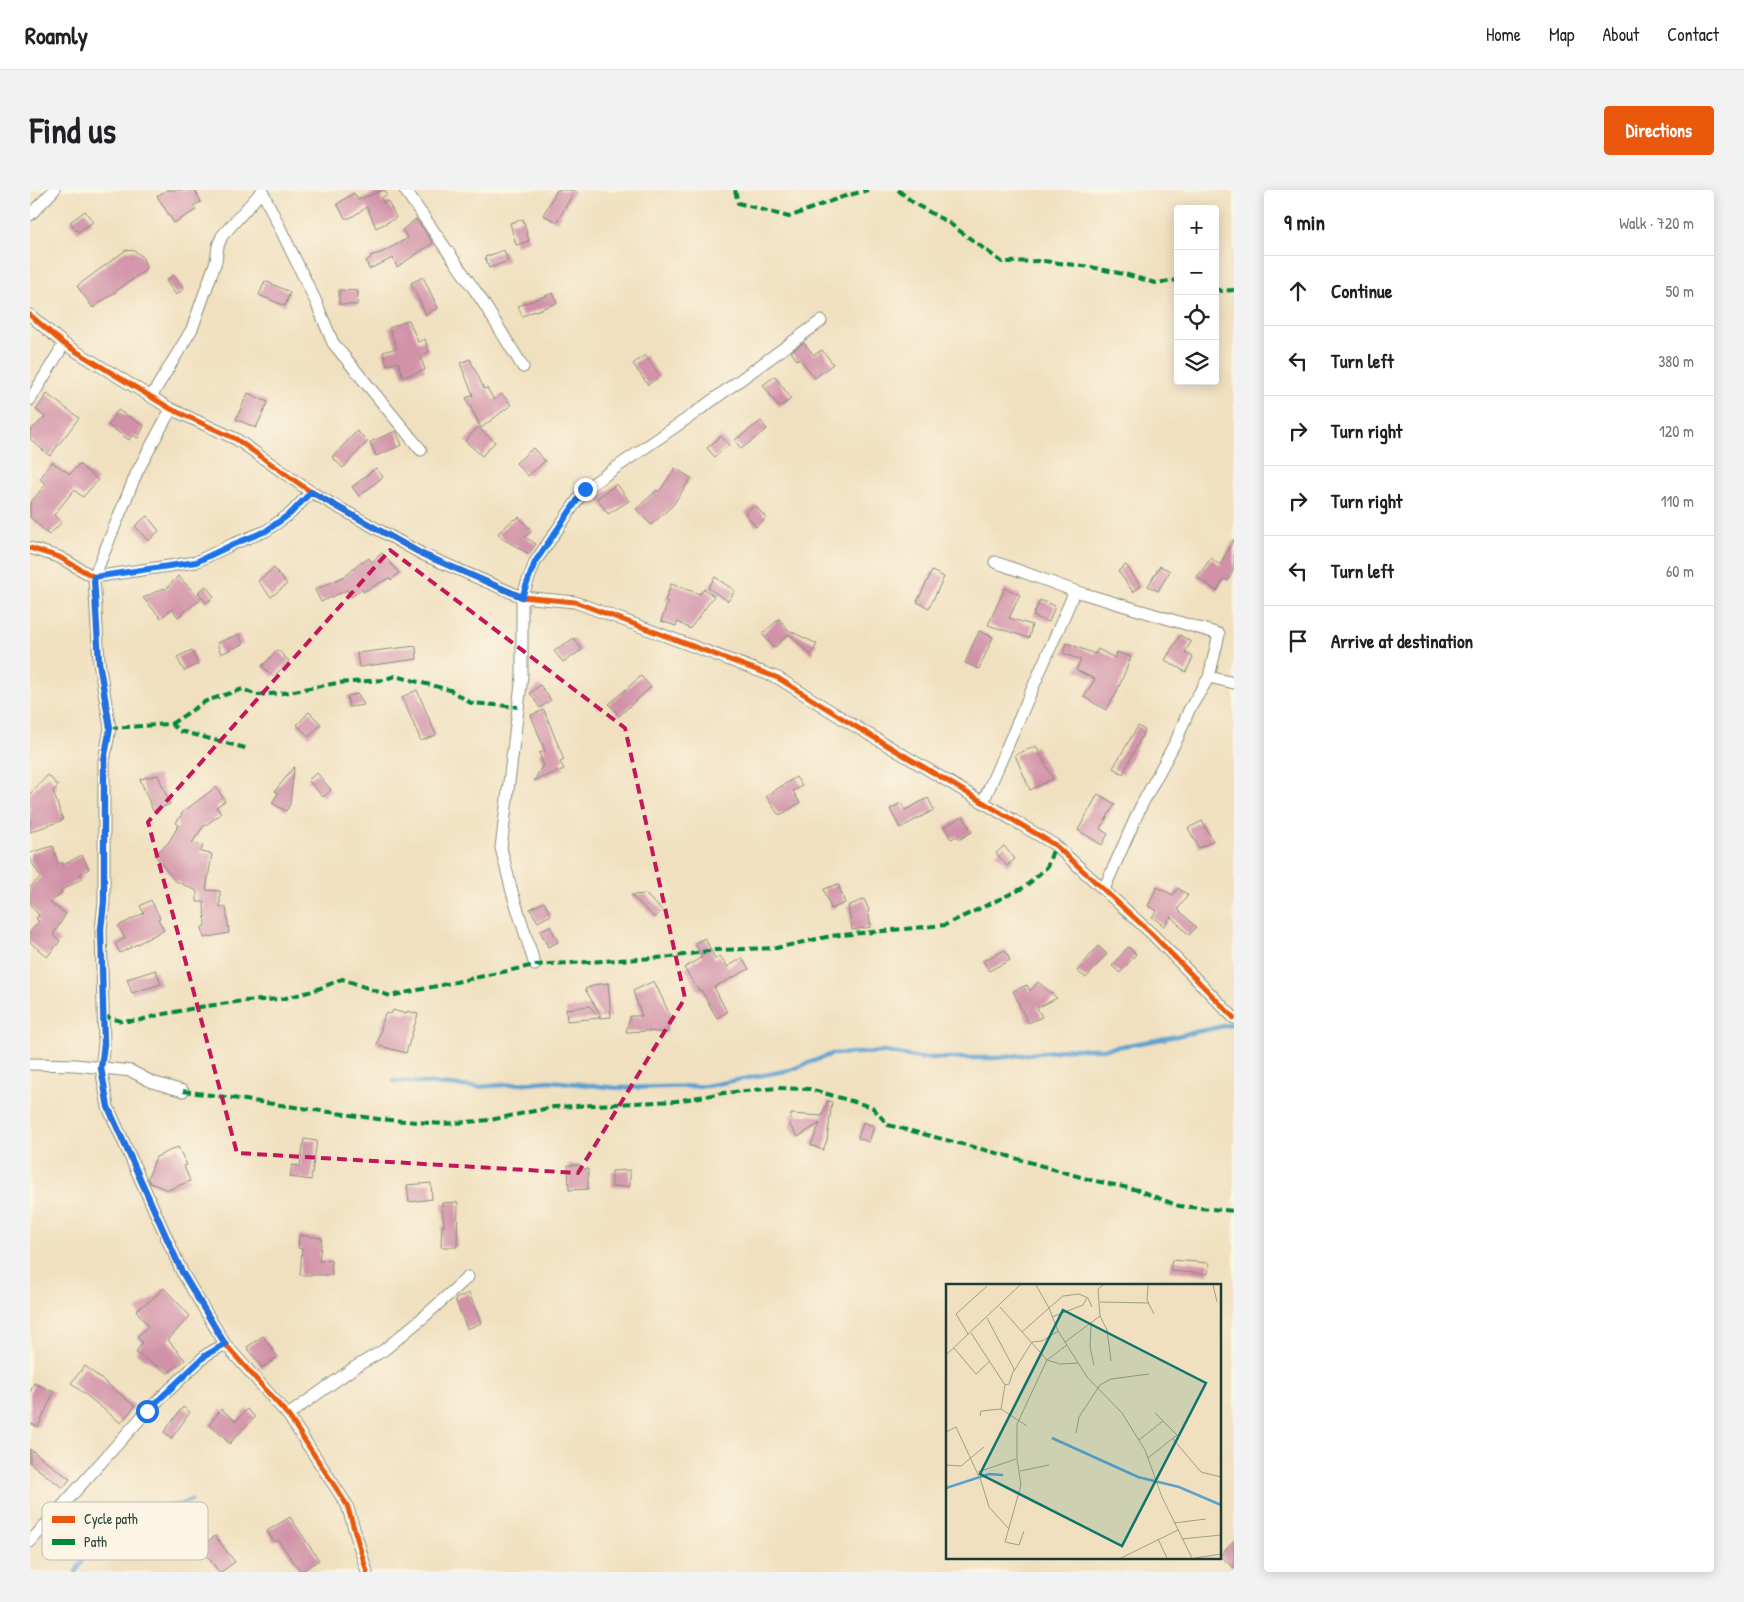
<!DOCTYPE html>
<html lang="en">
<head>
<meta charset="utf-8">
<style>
  :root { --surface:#fff; --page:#f2f2f2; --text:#202124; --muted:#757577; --line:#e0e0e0; --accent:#ea580c }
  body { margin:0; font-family:"Patrick Hand",sans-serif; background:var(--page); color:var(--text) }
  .controls { position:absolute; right:15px; top:15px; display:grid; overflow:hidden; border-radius:5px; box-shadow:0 2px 12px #0003 }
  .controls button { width:45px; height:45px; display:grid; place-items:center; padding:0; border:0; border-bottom:1px solid var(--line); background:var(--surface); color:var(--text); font:25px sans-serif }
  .stop { position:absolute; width:15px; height:15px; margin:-11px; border:4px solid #1a73e8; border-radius:50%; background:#fff }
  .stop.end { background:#1a73e8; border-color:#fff; box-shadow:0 1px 5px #0008 }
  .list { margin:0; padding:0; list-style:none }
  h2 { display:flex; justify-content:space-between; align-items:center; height:65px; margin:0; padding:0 20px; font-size:21px }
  h2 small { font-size:16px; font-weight:400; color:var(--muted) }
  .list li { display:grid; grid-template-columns:32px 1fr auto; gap:15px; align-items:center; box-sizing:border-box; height:70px; padding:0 20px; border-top:1px solid var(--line) }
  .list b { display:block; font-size:19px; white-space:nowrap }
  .list em { font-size:16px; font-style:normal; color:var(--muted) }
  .icon { flex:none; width:28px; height:28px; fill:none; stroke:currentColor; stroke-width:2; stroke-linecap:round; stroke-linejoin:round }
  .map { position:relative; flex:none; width:1204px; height:1382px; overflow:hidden; border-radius:5px }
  header { display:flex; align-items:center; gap:30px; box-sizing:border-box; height:70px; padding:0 25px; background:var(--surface); border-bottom:1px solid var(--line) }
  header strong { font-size:24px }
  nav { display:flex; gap:28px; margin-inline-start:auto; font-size:18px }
  .intro { display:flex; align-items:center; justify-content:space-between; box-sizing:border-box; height:120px; padding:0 30px }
  h1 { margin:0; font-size:35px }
  .button { padding:12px 22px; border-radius:5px; background:var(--accent); color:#fff; font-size:18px; font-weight:700 }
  main { display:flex; gap:30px; padding:0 30px }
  aside { flex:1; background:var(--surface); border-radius:5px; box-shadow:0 2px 12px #0003 }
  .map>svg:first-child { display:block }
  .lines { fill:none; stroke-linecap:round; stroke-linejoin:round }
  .stream { stroke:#5ba1d0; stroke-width:4.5 }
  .building { fill:#d192a8 }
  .minor-casing { stroke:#888e7a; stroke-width:13 }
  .minor { stroke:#fff; stroke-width:11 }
  .quiet { stroke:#00873e; stroke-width:4; stroke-dasharray:8 4; stroke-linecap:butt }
  .cycleway-casing { stroke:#fcf5e5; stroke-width:8 }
  .cycleway { stroke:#e8590c; stroke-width:5 }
  .route { stroke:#1a73e8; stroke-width:6 }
  .marked { fill:none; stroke:#c2185b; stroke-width:4; stroke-dasharray:10 6; stroke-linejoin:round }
  .inset-river { fill:none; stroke:#5ba1d0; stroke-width:2.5 }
  .inset-road { fill:none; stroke:#9c9f87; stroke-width:1 }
  .view { fill:#0f766e; fill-opacity:0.15; stroke:#0f766e; stroke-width:2.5 }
  .inset-edge { fill:none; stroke:#1f3d34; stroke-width:2.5 }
  .key { fill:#fcf5e5; stroke:#babeb0; stroke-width:1 }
  .key-label { font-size:14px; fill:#1f3d34 }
</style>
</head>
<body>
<header>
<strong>Roamly</strong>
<nav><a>Home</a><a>Map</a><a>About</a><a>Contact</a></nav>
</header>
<div class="intro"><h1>Find us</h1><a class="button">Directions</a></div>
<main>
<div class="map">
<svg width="1204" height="1382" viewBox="0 0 1204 1382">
  <rect width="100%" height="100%" fill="#fcf5e5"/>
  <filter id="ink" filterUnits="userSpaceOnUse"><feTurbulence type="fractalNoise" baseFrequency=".02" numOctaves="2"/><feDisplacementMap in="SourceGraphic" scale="10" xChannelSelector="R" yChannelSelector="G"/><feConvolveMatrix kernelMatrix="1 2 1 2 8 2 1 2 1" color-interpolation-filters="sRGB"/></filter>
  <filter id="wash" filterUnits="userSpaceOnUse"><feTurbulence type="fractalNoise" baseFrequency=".0096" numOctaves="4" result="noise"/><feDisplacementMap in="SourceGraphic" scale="20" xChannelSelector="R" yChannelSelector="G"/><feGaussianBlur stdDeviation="1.12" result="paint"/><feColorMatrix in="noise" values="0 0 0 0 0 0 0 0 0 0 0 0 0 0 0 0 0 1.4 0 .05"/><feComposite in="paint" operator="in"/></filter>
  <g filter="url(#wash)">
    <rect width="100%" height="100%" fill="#f0e0bf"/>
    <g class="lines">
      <!-- stream -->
      <path class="stream" d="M364,891L448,897L520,891L588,898L676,896L760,880L802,864L855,862L890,868H967L1041,859H1074L1127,850L1204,834
        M46,1382L55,1365L64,1354L93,1342L106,1331L133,1317L148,1315L161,1310"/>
    </g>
    <g id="blocks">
      <!-- building -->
      <path class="building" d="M137,0H165L171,12L163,16L166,20L144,33L127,6Z
        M353,0H355L357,4L351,8L353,13L358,11L366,28L346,38L337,17L320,28H315L307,14L324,3L328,10Z
        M527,0H545L527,32L513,25Z
        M55,21L63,32L48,42L40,32Z
        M386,29L403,53L367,77L363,68L339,79L336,71L341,68L340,66L353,62L378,48L372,40Z
        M493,29L499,51L486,55L480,33Z
        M96,60L105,61L112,66L116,76L114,81L63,118L47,96Z
        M474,60L478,71L459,78L455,67Z
        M144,85L154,99L146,105L136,91Z
        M393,87L408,118L396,125L381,93Z
        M235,91L260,102L255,116L229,105Z
        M309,100L328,101L327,115L309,114Z
        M523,103L527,113L492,126L488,116Z
        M379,130L388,152L395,149L399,162L390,165L395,180L373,187L368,172L357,175L353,162L367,158L359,138Z
        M774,153L784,165L792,160L803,174L785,188L769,168L767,170L761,162Z
        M615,165L630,186L618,195L603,174Z
        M440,169L454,199L457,198L464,210L472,204L481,215L451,238L436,208L443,205L430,173Z
        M745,186L761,209L749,217L733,195Z
        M218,203L238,212L226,238L206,229Z
        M17,204L49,228L20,266L0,249V241L15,227L6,220Z
        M88,220L114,236L108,248L102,245L99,250L78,235Z
        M731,231L737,239L711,259L705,250Z
        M448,237L465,252L452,266L435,251Z
        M327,241L338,251L313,278L302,267Z
        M366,241L372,255L346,266L340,252Z
        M691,246L699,255L685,267L677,258Z
        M503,258L515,271L498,286L486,273Z
        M22,272L40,284L49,274L68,290L53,307L44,300L24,325L32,332L19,345L0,327V313L16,294L10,289Z
        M346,278L353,287L329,306L322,297Z
        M645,278L661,288L643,315L621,335L606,319L627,300L629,302Z
        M587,294L599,311L578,324L567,308Z
        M725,315L736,328L726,337L715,323Z
        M117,326L129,341L118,351L105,336Z
        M489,327L502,341L495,347L506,354L499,364L473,349L468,343L484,329L485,330Z
        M1204,349V379L1198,391L1194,389L1187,401L1167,387L1181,368L1190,375Z
        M352,363L369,383L361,390L359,388L333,402L332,399L321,407L317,400L291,412L285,400L317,385L331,372L332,373L339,368L342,372Z
        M1096,375L1111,396L1103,402L1088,381Z
        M1130,376L1140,381L1128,401L1118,396Z
        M244,378L257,394L241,407L228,391Z
        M902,381L914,387L899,418L887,412Z
        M148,386L171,409L148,427L142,419L131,428L113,408L134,398L135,400Z
        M685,387L705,401L698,411L678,398Z
        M641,394L670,404L674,399L684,406L660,439L648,432L646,436L631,431L638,412L635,411Z
        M176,396L184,407L176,413L168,402Z
        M975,398L990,405L979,428L1002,435L999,448L958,435Z
        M1010,410L1025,416L1019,432L1003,426Z
        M749,429L758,440L787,454L781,465L759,444L744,458L732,444Z
        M949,441L963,447L949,479L935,473Z
        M209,444L213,454L191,464L187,453Z
        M1150,445L1161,452L1155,462L1163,467L1156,482L1135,470Z
        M544,448L552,460L533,472L524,461Z
        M1037,453L1065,464L1068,459L1085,468L1087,462L1101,467L1086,504L1076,520L1054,507L1065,489L1046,480L1051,470L1033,463Z
        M386,456L387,469L329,477L327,463Z
        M162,460L168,474L154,481L147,467Z
        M248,460L259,471L243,487L232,476Z
        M611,486L621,497L589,526L579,514Z
        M510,495L521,510L510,518L500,503Z
        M387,500L406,545L391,551L372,507Z
        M328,504L334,515L319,517L317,506Z
        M514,520L534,570L530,572L534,579L504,591L513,574L509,563L515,561L501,525Z
        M279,522L291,534L279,547L267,535Z
        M1108,536L1115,540L1093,584L1083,578Z
        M1006,556L1023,589L1000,600L985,565Z
        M264,577L260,614L256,621L242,613L248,603L245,601Z
        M287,583L301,600L293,607L278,590Z
        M18,585L28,596L23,601L33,630L0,642V604Z
        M128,585L140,614L123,621L110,589Z
        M766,587L772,596L763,601L770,613L752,624H748L736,606Z
        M186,597L195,611L186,617L191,624L173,637L162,653L173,655L171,662L182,664L176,700L190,701V717H196L199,743L174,748L172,737L175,736L174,712H167V701L144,690L125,665L138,653L149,635L146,633L153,622Z
        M1068,604L1085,614L1070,639L1078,644L1072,655L1048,640Z
        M898,608L904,620L870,638L860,619L871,613L875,620Z
        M933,626L942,642L930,649L927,646L921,649L914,637Z
        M1172,631L1183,651L1169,658L1158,638Z
        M23,656L28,674L32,672L33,675L52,665L59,679L50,684L53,688L30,701L32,703L20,713L36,724L23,745L30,751L17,767L0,752V742L9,731L6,729L9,725L0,715V697L11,687L0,670V663Z
        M974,656L985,669L977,676L966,663Z
        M808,694L815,713L801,719L794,699Z
        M1127,697L1143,705L1148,698L1158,705L1148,719L1166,737L1159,745L1141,727L1134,736L1122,727L1127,721L1118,716Z
        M615,704L632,720L625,728L601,705Z
        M834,709L839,720L838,721L841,737L822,740L818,716Z
        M121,710L130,728L128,729L134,740L90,763L85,754L95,748L88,736L114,723L110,716Z
        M514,712L521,725L508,732L500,719Z
        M520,736L528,752L518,757L510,741Z
        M675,748L685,769L690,766L698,777L712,768L719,779L684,797L697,822L687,828L671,800L669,801L654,778L672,767L665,753Z
        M1068,756L1077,764L1056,788L1047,781Z
        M1098,757L1106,764L1090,783L1082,776Z
        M975,760L980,770L959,781L953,771Z
        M126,780L131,794L102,803L97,789Z
        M624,791L639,823L637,843L618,841L596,842L600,826H612L603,801Z
        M1008,792L1027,808L1007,818L1012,827L998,833L983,801L997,795L1000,801Z
        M578,793L581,827L537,831L536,819L559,816L570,827V824L555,799L563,796V795Z
        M363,820L376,824L377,821L388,824L376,863L347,855L355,823L361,824Z
        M798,911L802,912L797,950L793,960L781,955L790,933L768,947L760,936L761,924L792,926Z
        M833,932L844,936L839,952L828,948Z
        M274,949L287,951L281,990L260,987L262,975L270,976Z
        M148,957L157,975L154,976L160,991L138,1000L120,993L118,988L126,967Z
        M538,975H550V979H558V999L539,1000Z
        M600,980V996L582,997V981Z
        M401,993L402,1009L379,1012L377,995Z
        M428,1012L427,1057H411L412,1036H414L412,1013Z
        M269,1045L292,1048L289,1071L301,1070L302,1085H270L272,1059L268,1058Z
        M1142,1070L1179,1073L1178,1084L1140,1081Z
        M134,1098L160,1126L138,1150L155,1170L138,1183L106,1163L112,1152L107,1147L118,1136L106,1120L121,1110Z
        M439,1103L451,1133L437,1139L425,1109Z
        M233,1146L248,1167L232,1178L217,1157Z
        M55,1176L105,1216L91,1233L41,1193Z
        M4,1193L24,1202L8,1237L0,1233V1203Z
        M153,1217L160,1222L142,1248L134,1242Z
        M191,1219L206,1231L217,1219L225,1227L199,1254L194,1247L179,1235Z
        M0,1259L40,1289L33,1298L0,1273Z
        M260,1327L289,1370L271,1382L248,1350L244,1352L237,1341Z
        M185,1346L205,1372L191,1382H189L170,1357Z
        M1204,1350V1378L1190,1366Z"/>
    </g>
  </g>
  <g filter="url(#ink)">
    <use href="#blocks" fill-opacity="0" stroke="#888e7a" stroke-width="1"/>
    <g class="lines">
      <defs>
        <path id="minor" d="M375,0L451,109L493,177
          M232,1L286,112L303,153L391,260
          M0,25L24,0
          M0,125L34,154L141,219L206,249L281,302L392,364L492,407L545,412L748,488L823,535L1025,655L1122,744L1204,828
          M121,207L162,139L186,71L188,56L192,46L233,0
          M0,210L34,154
          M0,358L29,367L64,387L69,472L80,538L74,571V712L71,739L74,854L71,878L78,917L152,1082L195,1154L258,1225L317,1315L337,1382
          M965,372L1045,401L1189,444L1179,487L1159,520L1147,549L1111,616L1074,699
          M64,387L166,372L203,354L236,341L261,323L281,302
          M64,387L107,282L141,219
          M1179,487L1204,493
          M953,612L1045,401
          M505,775L482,702L471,658L492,486V407L505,372L555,299L658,228L791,131
          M0,874L46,875L101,881L122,892L153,901
          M258,1225L325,1177L354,1160L396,1125L438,1087
          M0,1352L117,1221L176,1165L195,1154"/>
      </defs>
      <!-- minor casing -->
      <use href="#minor" class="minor-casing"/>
      <!-- minor -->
      <use href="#minor" class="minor"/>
      <!-- quiet -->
      <path class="quiet" d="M705,0L708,13L759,27L812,7L838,0
        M868,0L885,14L919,33L972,72L1014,71L1061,77L1098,85L1125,93L1148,90
        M1185,99L1192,101L1204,100
        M141,534L176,511L213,499L226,505L253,503L307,493L353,490L365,486L420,500L441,513L488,517
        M80,538L141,534L150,541L219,559
        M73,826L91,831H107L129,825L170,817L213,811L252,809L283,801L312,789L360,806L505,775L641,767L685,760L746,758L801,746L915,735L995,697L1017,677L1025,655
        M153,901L348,929L413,934L460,930L524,917L646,911L694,903L746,898L780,899L842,917L858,935L978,966L1061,990L1108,1000L1149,1016L1204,1021"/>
      <defs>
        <path id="cycleway" d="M0,125L34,154L141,219L206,249L281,302L392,364L492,407L545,412L748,488L823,535L1025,655L1122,744L1204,828
          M0,358L29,367L64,387L69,472L80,538L74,571V712L71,739L74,854L71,878L78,917L152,1082L195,1154L258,1225L317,1315L337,1382"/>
      </defs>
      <!-- cycleway casing -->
      <use href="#cycleway" class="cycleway-casing"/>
      <!-- cycleway -->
      <use href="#cycleway" class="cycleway"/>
    </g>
  </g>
  <g class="lines" filter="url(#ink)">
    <!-- route -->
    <path class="route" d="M117,1221L176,1165L195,1154L152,1082L78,917L71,878L74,854L71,739L74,712V570L80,538L69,472L64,387L166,372L204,354L236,341L261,323L281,302L392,364L492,407L505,372L555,299"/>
  </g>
  <!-- marked area -->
  <path class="marked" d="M360,360L595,538L655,808L548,983L207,963L118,632Z"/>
  <!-- overview -->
  <g transform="translate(916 1094)">
    <rect width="275" height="275" fill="#f0e0bf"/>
    <path class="inset-river" d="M106,154L192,193L233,203L275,221M0,204L43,190L57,191"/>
    <path class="inset-road" d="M90,1L103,24L117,12L133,10L142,14L146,23M202,1L201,16L208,30M267,1L271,18M154,18L203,19M54,23L101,76L71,140V175L75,201L59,258L73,261L78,247M154,32L161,46L165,77M106,33L137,21L141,14M41,34L68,85L63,100L59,101M145,40L144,63L148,81M76,48L103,24L112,47L141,93L176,129L199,166L216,213L246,274M25,49L59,101L55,125L81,142M22,50L10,30L41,2M119,58L154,32L152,5L157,1M8,64L30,90L44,77M0,71L74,1M101,76L114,80L132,79M101,76L121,61M68,87L86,58L96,57L112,47M34,132L35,127L55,125M0,148L10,143L35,197L43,223L63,245M130,149L133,133L154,101L165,95L203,90M227,155L255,188L275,193M193,156L217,137M202,174L231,151L209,129M0,181L15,182L38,163M74,187L103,181M32,188L70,175M228,239L260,235M212,255L221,274M236,255L275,251M175,274L232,246M249,274L275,270"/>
    <path class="view" d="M117,26L260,99L176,262L34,190Z"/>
    <rect width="275" height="275" class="inset-edge"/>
  </g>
  <!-- legend -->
  <rect x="12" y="1312" width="166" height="58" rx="8" class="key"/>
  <rect x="22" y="1326" width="23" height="7" fill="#e8590c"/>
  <rect x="22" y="1349" width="23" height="6" fill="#00873e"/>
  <g class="key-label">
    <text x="54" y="1334">Cycle path</text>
    <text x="54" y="1357">Path</text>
  </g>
</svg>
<div class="controls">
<button>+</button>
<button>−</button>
<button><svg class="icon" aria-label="locate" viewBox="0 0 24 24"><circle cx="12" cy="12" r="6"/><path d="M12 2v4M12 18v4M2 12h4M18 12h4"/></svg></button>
<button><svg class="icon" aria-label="layers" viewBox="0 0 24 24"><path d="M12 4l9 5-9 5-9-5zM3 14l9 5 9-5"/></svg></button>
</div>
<div class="stop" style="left:117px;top:1221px"></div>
<div class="stop end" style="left:555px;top:299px"></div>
</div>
<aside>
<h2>9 min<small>Walk · 720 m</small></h2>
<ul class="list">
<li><svg class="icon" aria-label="ahead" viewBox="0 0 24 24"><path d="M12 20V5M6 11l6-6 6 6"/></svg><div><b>Continue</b></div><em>50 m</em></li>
<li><svg class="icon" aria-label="left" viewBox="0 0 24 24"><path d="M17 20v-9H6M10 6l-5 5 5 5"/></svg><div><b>Turn left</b></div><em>380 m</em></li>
<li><svg class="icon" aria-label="right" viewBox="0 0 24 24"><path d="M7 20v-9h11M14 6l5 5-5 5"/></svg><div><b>Turn right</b></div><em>120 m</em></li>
<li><svg class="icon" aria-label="right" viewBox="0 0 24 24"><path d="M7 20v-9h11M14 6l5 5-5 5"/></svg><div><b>Turn right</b></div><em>110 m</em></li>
<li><svg class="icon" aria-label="left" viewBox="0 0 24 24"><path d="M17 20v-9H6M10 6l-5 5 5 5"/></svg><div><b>Turn left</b></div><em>60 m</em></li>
<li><svg class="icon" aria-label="arrive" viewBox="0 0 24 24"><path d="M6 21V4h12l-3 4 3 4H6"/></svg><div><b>Arrive at destination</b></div></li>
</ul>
</aside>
</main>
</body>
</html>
